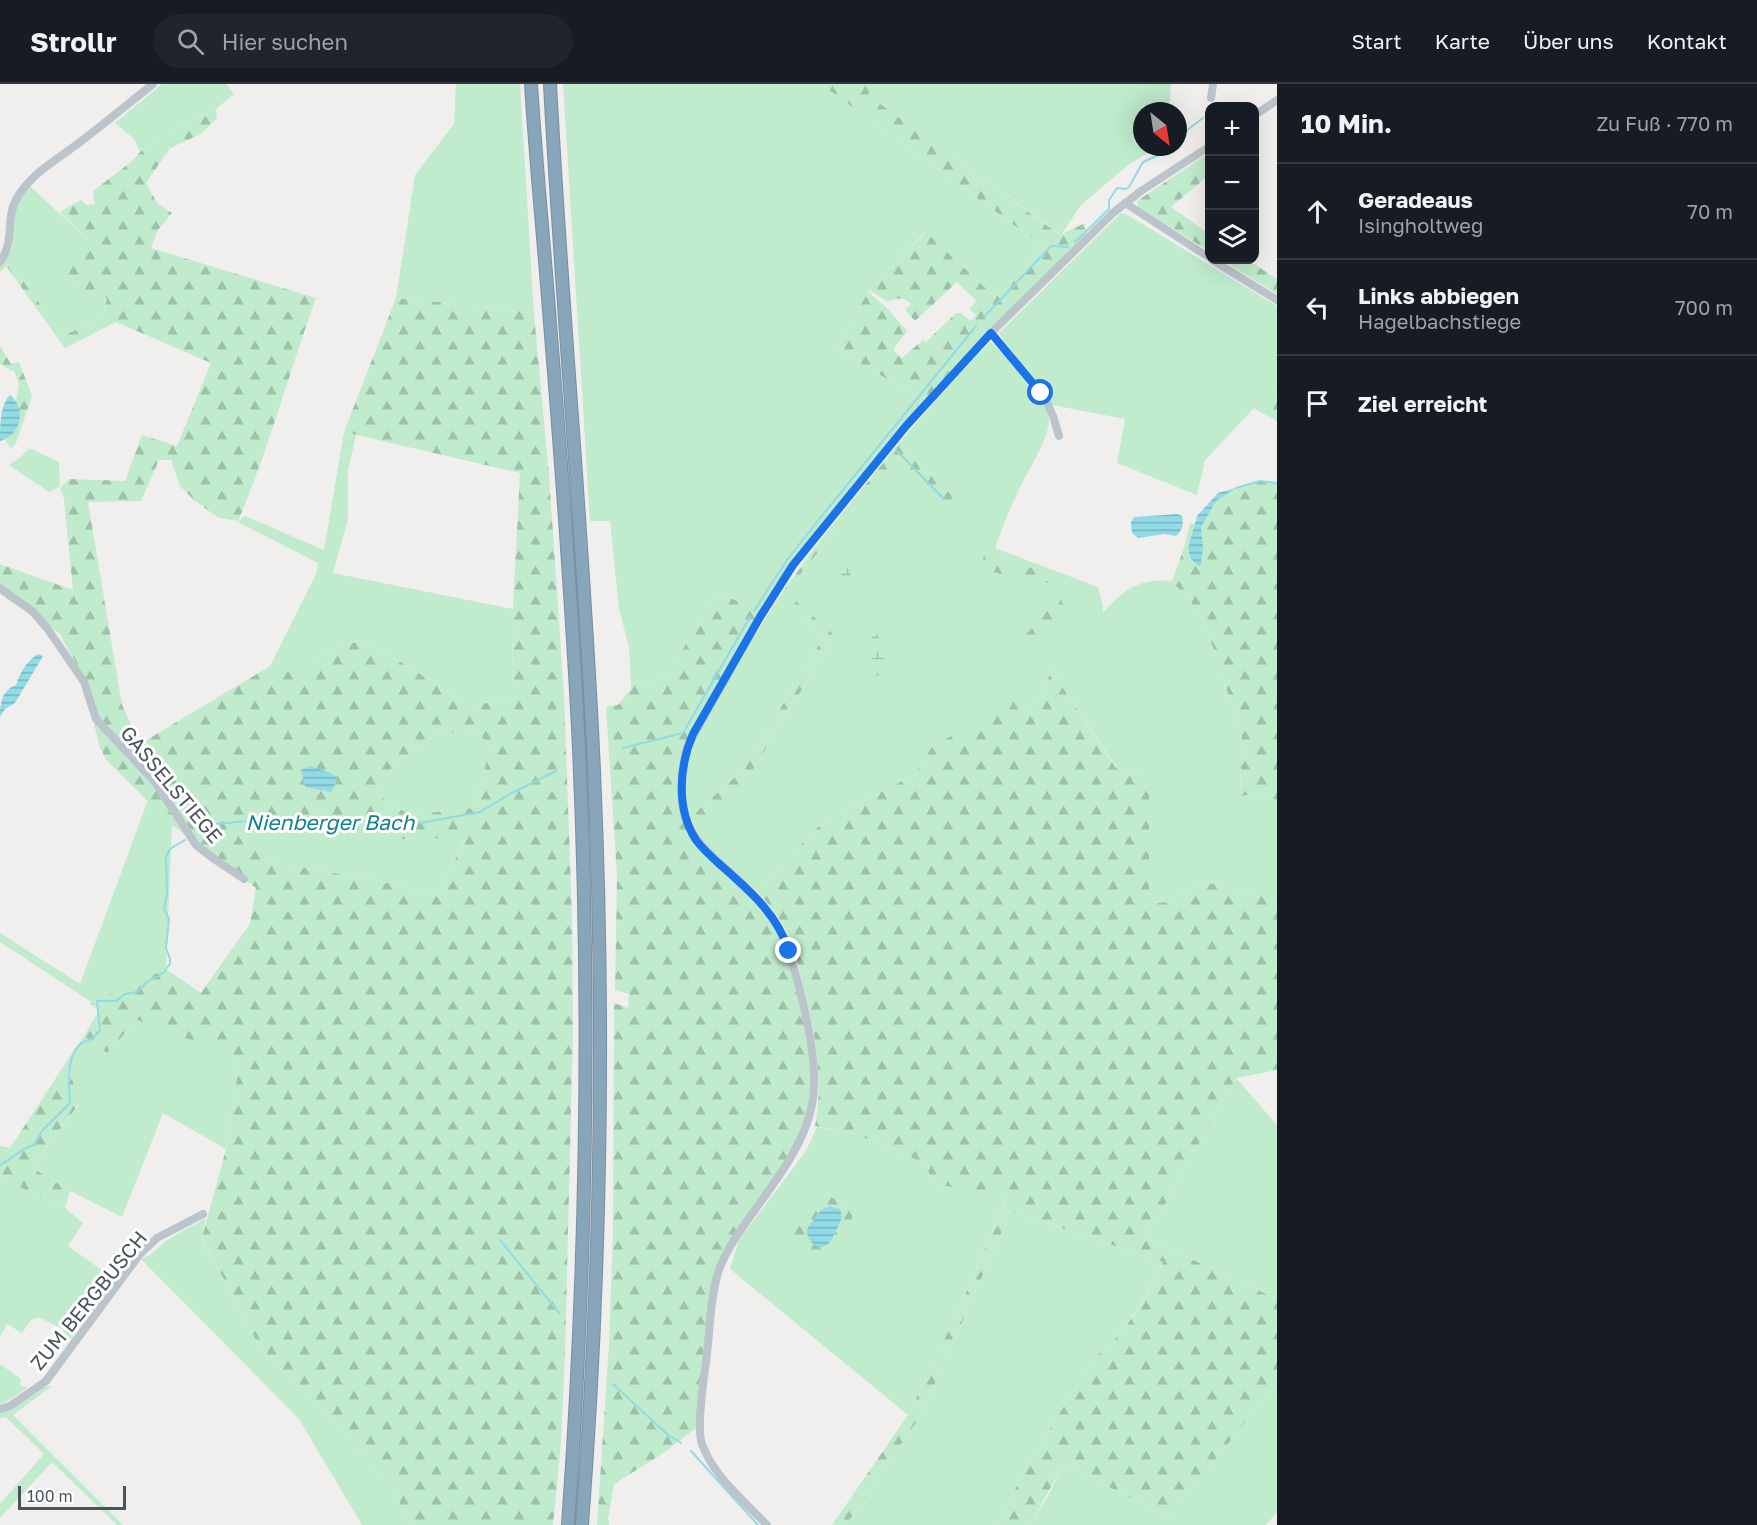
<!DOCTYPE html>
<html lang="de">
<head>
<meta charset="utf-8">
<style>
  :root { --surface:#171b24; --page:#20242c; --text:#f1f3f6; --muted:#9ea1a6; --line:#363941 }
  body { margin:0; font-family:"Golos Text",sans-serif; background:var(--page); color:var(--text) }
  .controls { position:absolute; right:18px; top:18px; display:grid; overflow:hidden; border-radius:12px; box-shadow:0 6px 24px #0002 }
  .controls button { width:54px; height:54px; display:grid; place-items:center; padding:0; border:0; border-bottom:2px solid var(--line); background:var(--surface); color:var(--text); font:30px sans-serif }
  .compass { position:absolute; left:1133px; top:18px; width:54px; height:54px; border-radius:50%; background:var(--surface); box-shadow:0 6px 24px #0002; rotate:150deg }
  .scale { position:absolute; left:18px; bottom:15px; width:108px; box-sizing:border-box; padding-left:6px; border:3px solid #48535a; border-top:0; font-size:16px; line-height:21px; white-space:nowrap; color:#48535a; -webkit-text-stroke:4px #fff; paint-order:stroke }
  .stop { position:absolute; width:18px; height:18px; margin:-14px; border:4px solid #1a73e8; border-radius:50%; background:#fff }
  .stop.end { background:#1a73e8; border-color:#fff; box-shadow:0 2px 6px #0008 }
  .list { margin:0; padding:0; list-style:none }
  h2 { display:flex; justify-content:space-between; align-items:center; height:78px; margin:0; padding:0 24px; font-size:26px }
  h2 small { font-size:20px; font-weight:400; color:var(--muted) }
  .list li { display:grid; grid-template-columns:39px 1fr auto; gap:18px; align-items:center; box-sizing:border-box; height:96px; padding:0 24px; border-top:2px solid var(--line) }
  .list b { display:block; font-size:22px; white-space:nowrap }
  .list p { margin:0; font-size:20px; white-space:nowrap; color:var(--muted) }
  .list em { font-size:20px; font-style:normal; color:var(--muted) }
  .icon { flex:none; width:33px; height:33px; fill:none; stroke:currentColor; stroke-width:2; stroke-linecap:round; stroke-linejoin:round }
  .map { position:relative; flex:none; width:1277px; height:1441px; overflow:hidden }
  header { display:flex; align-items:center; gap:36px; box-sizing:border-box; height:84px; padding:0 30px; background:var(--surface); border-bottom:2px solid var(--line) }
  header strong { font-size:28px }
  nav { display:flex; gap:33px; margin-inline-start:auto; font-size:21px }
  .search { width:420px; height:54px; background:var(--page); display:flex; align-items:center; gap:15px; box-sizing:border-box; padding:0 21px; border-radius:33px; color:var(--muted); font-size:22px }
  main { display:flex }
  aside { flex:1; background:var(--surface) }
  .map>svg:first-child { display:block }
  .green { fill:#c0ebcd; fill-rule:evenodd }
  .forest { fill:url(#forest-firs); fill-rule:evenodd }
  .wetland { fill:url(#wetland-marsh) }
  .water { fill:url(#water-rules) }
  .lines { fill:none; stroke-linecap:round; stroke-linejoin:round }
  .stream { stroke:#90dbe5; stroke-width:2 }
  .highway-casing { stroke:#7590a5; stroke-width:14 }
  .minor { stroke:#bbc4ca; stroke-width:8 }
  .highway { stroke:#89a5b9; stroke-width:12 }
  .route { stroke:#1a73e8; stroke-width:8 }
  .labels { text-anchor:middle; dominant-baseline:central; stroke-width:6; stroke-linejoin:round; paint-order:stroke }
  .street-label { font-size:20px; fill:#48535a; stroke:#fff }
  .water-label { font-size:21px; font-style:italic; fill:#168190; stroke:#fff }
</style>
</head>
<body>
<header>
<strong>Strollr</strong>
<div class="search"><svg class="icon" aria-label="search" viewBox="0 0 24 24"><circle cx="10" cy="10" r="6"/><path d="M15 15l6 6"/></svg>Hier suchen</div>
<nav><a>Start</a><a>Karte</a><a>Über uns</a><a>Kontakt</a></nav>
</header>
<main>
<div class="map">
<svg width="1277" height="1441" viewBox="0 0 1277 1441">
  <defs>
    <pattern id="forest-firs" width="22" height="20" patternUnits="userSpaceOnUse" patternTransform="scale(1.5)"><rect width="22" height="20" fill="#c0ebcd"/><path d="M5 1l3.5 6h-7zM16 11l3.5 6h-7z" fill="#9ec1a9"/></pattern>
    <pattern id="wetland-marsh" width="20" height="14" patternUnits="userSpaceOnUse" patternTransform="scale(1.5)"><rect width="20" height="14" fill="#c0ebcd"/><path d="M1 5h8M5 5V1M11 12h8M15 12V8" fill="none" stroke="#9ec1a9"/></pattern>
    <pattern id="water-rules" width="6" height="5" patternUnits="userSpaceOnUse" patternTransform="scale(1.5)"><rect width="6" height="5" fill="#90dbe5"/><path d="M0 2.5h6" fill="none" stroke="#78b4bd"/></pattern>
  </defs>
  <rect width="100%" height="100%" fill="#f1eeee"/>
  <!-- green -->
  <path class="green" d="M162,0H226L234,10L216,25L173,45L165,53L140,68L134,55L115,39Z
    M456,0H520L534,230L503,224L396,214L415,91L454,40Z
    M563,0H821L1044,163L995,213L925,148L869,206L836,266L912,309L918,323L835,425L757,531L741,519L717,507L665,595L631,599L629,563L619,525L610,437H590Z
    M872,0H1171L1169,27H1142V63H1157L1128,81L1081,121L1061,151L867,11Z
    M30,102L88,156L66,189L79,205L107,214L103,233L63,252L10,179L0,188V182L12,164L14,130L17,120Z
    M1121,129L1126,130L1277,222V300L1205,376L1197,411L1117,379L1125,335L1052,321C1039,294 1014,275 999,249Z
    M990,258C1006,270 1047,316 1049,335C1050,355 1024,392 1016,412C1008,428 1002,446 995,464L1098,503L1103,522V529C1124,505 1139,494 1172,497L1191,518L1205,539L1242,653L1240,712L1247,711L1277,716V816L1201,797L1169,818L1155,819L1149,807V692L1117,684L1059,598L1054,584L1047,596L1045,611L1019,626L1012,616L931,664L916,690L830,734L817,744L757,807L712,767L700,753L688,729L683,700L690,661L717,610L782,509L794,498L849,429L896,381L943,425L954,414L900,358L951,299ZM789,525L831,558L750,690L695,729L743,686L822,556Z
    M344,348L356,351L348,387V435L333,489L513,525L512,616L471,621L371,560L342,558L307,582H270L316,490L318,479L238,438L245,432L324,466Z
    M29,364L59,378L60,402L49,408L9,381L22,372Z
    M439,647L482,651L490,665L474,724L410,731L375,709L394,681Z
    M148,716L172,741L166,885L93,919L0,858V849L80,900Z
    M260,746L364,747L394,755L467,753L449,786L439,813L384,798L267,777Z
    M137,936L240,974L226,1065L163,1029L122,1133L70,1107L31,1083L79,1021L67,977L84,952L107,969Z
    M1236,994L1277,1041V1215L1146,1154Z
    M817,1043L855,1050L922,1078L936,1100L1007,1112L959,1225L908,1331L730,1185L739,1156L806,1067ZM827,1111L856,1126L791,1157L808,1126Z
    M0,1094L65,1124L83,1139L68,1162L109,1191L121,1190L66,1261L63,1245L38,1233L31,1236L22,1249L7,1240L0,1253Z
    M1011,1127L1163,1178C1151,1205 1135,1231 1116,1254C1108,1264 1097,1269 1090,1280L1029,1379L996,1441H846L921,1331Z
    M206,1134L202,1155L258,1260L394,1404L409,1441H362L299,1335L141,1175L150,1171L167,1156Z
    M0,1280L21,1295L20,1302L28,1303L8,1317L0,1320Z
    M1277,1299V1428L1266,1441H1030L1049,1410L1064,1379L1168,1434Z
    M52,1302L13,1331L123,1441H117L52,1378L0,1434V1420L44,1370L6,1333L0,1334V1327L7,1326L44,1303Z"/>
  <!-- forest -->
  <path class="forest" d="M821,0H872L868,11L1060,151L1085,139L1086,152L993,243L918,323L912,309L836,266L868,208L886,223L907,247L893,266L902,274L923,256L926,258L956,229H961L971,237L976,231L969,225L976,217L957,198L915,237L905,226L911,220C904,212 896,214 888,218L869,206L926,148L995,213L1044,163Z
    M216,25L217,34L201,50L170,64L146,99L157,119L172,129L158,146L151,164L316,214C289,288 269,365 238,437L219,434L195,417L180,402L171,376H159L141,417L88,418L122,621L140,660L270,582H307L342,558L371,560L471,621L512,616L513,525L520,389L344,348L396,214L503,224L534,230L549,391L564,610L572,832L573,946L565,1270L561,1358L553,1441H409L394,1404L258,1260L202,1154L226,1065L240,975L137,936L107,969L84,952L99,927L90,919L166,885L201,909L250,840L256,804L172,741L108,678L100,664L94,640L101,639L89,602L59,549L0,510V480L73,506L64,415L60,404L69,395L125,397L142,351L177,362L211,279L116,238L65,264L7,183L10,179L63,252L103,233L107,214L79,205L65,188L88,156L60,128L81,116L86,121L95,120L93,107L131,78L140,68L165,53L173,45ZM439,647L481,651L490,665L474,724L410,731L375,709L394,681ZM261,746L364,747L394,755L467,754L449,786L439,813L384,798L267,777Z
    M1209,69V91L1171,123L1209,150V167L1138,123L1137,117Z
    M1222,176H1248L1277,195V210Z
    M0,262L11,280L19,278L32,312L16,359L11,364L5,356L11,351L19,323L16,318L19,300L14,286L12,287L0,280Z
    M1277,300V337L1253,324Z
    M900,358L954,414L944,426L896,382L849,429L794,498L782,509L819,458Z
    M1260,397L1277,399V716L1247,711L1240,712L1242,653L1205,539L1191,518L1172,497L1184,464L1190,439L1196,440L1218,409Z
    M989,471L1054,491L1053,500L987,487L981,481L984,472Z
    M717,507L741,519L760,533L693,650L682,707L690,745L747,804L786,858L814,986L807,1043L736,1154L718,1190L700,1341L662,1370L614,1400L608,1435L609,1441H597L609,1260L613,1150L614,919L628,924L629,910L615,906L617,792L606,623L618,621L631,605V599L665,595Z
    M1059,513C1075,535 1051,549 1036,563L1023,554Z
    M796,517L833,550L831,558L750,690L699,738L695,729L743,686L822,556L789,525Z
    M1054,584L1059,598L1116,684L1149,692V807L1155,819L1169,818L1201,797L1277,816V986L1236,994L1146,1154L1277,1215V1299L1168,1434L1064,1379L1030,1441H996L1029,1379L1090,1280C1097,1269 1108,1264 1116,1254C1135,1232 1152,1205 1163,1178L1011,1127L921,1331L846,1441H832L908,1331L959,1225L1007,1113L936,1100L922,1078L855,1050L815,1042C824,994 815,948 803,901C799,883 795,865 787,848C779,833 769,820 757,807L817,744L830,734L916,690L931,664L1012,615L1019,626L1045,611L1047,596Z
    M67,977L79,1020L31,1083L70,1107L65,1124L0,1094V1062L10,1064Z
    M827,1111L856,1126L840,1157L825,1175L818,1174L791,1157C799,1140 808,1118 827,1111ZM830,1122L836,1123L842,1133L832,1155L811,1140L821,1126Z"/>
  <!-- wetland -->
  <path class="wetland" d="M857,468L859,474C850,487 850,489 851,504L848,506L836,493V486L852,470Z
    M876,548L887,571L881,589L876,593L873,591L870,555L873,549Z"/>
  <!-- water -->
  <path class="water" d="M10,311C27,324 21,352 0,357C0,344 0,320 10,311Z
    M1236,404L1216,417L1201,443L1203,463L1201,481L1199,482L1191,475L1188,465L1197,432L1218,409Z
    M1178,430L1182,432C1184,439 1182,448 1176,452L1164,450L1138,454L1132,449L1131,438L1134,433Z
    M38,570L43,572L15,619L5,625L0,633C0,619 2,606 16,601C20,588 27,577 38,570Z
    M310,682L331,689L337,694L336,699L331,708L305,703L301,686Z
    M830,1122L840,1125L842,1133C839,1140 834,1153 829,1159C818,1170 806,1156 807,1145L821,1126Z"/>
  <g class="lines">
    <!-- stream -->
    <path class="stream" d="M1178,53L1203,34
      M1075,158L1109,125V116L1117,104L1126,105L1129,103L1143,78L1159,71L1168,63
      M984,233L1051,162L1068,163
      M897,367L944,415
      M1236,404L1260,397L1277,399
      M754,527L787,476L813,443L976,242
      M623,664L683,649L750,533
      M201,746L216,740L260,736L362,737L410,741L480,728L510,710L556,687
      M0,1081C14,1074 18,1066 34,1061L42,1047L70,1019C69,998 64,960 92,955L100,946L97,917H116L125,910L137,908L147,898L163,889L170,880V875L166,864L169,835L164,824L167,811L166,773L170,765L185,756
      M501,1157L559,1229
      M613,1300L667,1350L681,1359
      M691,1367L758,1441"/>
    <defs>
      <path id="highway" d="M531,0C536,80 544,159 550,239C561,374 571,509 578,644C591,910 587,1176 568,1441
        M550,0C562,229 584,458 594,687C605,938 601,1190 582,1441"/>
    </defs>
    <!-- highway casing -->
    <use href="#highway" class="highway-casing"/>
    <!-- minor -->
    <path class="minor" d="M1211,14L1213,0
      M1254,32L1277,16
      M1125,119L1210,174
      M1212,176L1277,216
      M0,178C16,156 4,134 18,112C34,87 57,76 80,58C105,39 129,19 153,0
      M991,249L1045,314L1053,332L1059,352
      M0,504L32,527L47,544L84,598L96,635L155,698L196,761L214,775L244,795
      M0,1325L10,1322L46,1297L140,1170L157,1154L203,1130
      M767,1441C745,1418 716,1394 704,1365C701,1359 700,1353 700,1347C699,1322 704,1295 707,1270C710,1244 710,1215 718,1189C722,1176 729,1164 736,1153C766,1107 812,1060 814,1003C816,963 794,864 772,833C725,767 661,765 687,663L760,533L793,481L906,342L991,249L1114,128L1141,107L1210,62"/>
    <!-- highway -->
    <use href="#highway" class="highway"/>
  </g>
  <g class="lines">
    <!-- route -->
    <path class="route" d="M789,867C778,832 752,809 725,785C715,776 704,767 696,756C676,725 679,683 693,650L760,533L793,481L906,342L991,249L1041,309"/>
  </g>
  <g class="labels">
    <!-- street labels -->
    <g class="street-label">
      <text transform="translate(172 700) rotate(50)">GASSELSTIEGE</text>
      <text transform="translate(88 1216) rotate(-51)">ZUM BERGBUSCH</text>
    </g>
    <!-- water labels -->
    <g class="water-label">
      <text x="330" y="738">Nienberger Bach</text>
    </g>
  </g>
</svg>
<div class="controls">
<button>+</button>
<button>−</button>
<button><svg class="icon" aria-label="layers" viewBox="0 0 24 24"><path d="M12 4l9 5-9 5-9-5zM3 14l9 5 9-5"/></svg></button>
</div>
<svg class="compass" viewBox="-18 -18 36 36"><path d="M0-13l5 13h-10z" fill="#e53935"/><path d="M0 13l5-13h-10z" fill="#9ea1a6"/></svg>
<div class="scale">100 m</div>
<div class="stop" style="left:1041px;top:309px"></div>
<div class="stop end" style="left:789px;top:867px"></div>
</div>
<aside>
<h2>10 Min.<small>Zu Fuß · 770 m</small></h2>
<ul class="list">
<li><svg class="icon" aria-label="ahead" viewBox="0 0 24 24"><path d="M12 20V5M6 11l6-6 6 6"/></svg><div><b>Geradeaus</b><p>Isingholtweg</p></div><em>70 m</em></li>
<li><svg class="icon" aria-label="left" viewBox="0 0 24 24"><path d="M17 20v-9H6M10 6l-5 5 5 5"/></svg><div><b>Links abbiegen</b><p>Hagelbachstiege</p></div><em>700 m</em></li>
<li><svg class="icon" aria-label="arrive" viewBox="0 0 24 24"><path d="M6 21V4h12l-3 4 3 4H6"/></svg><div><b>Ziel erreicht</b></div></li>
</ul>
</aside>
</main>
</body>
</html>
